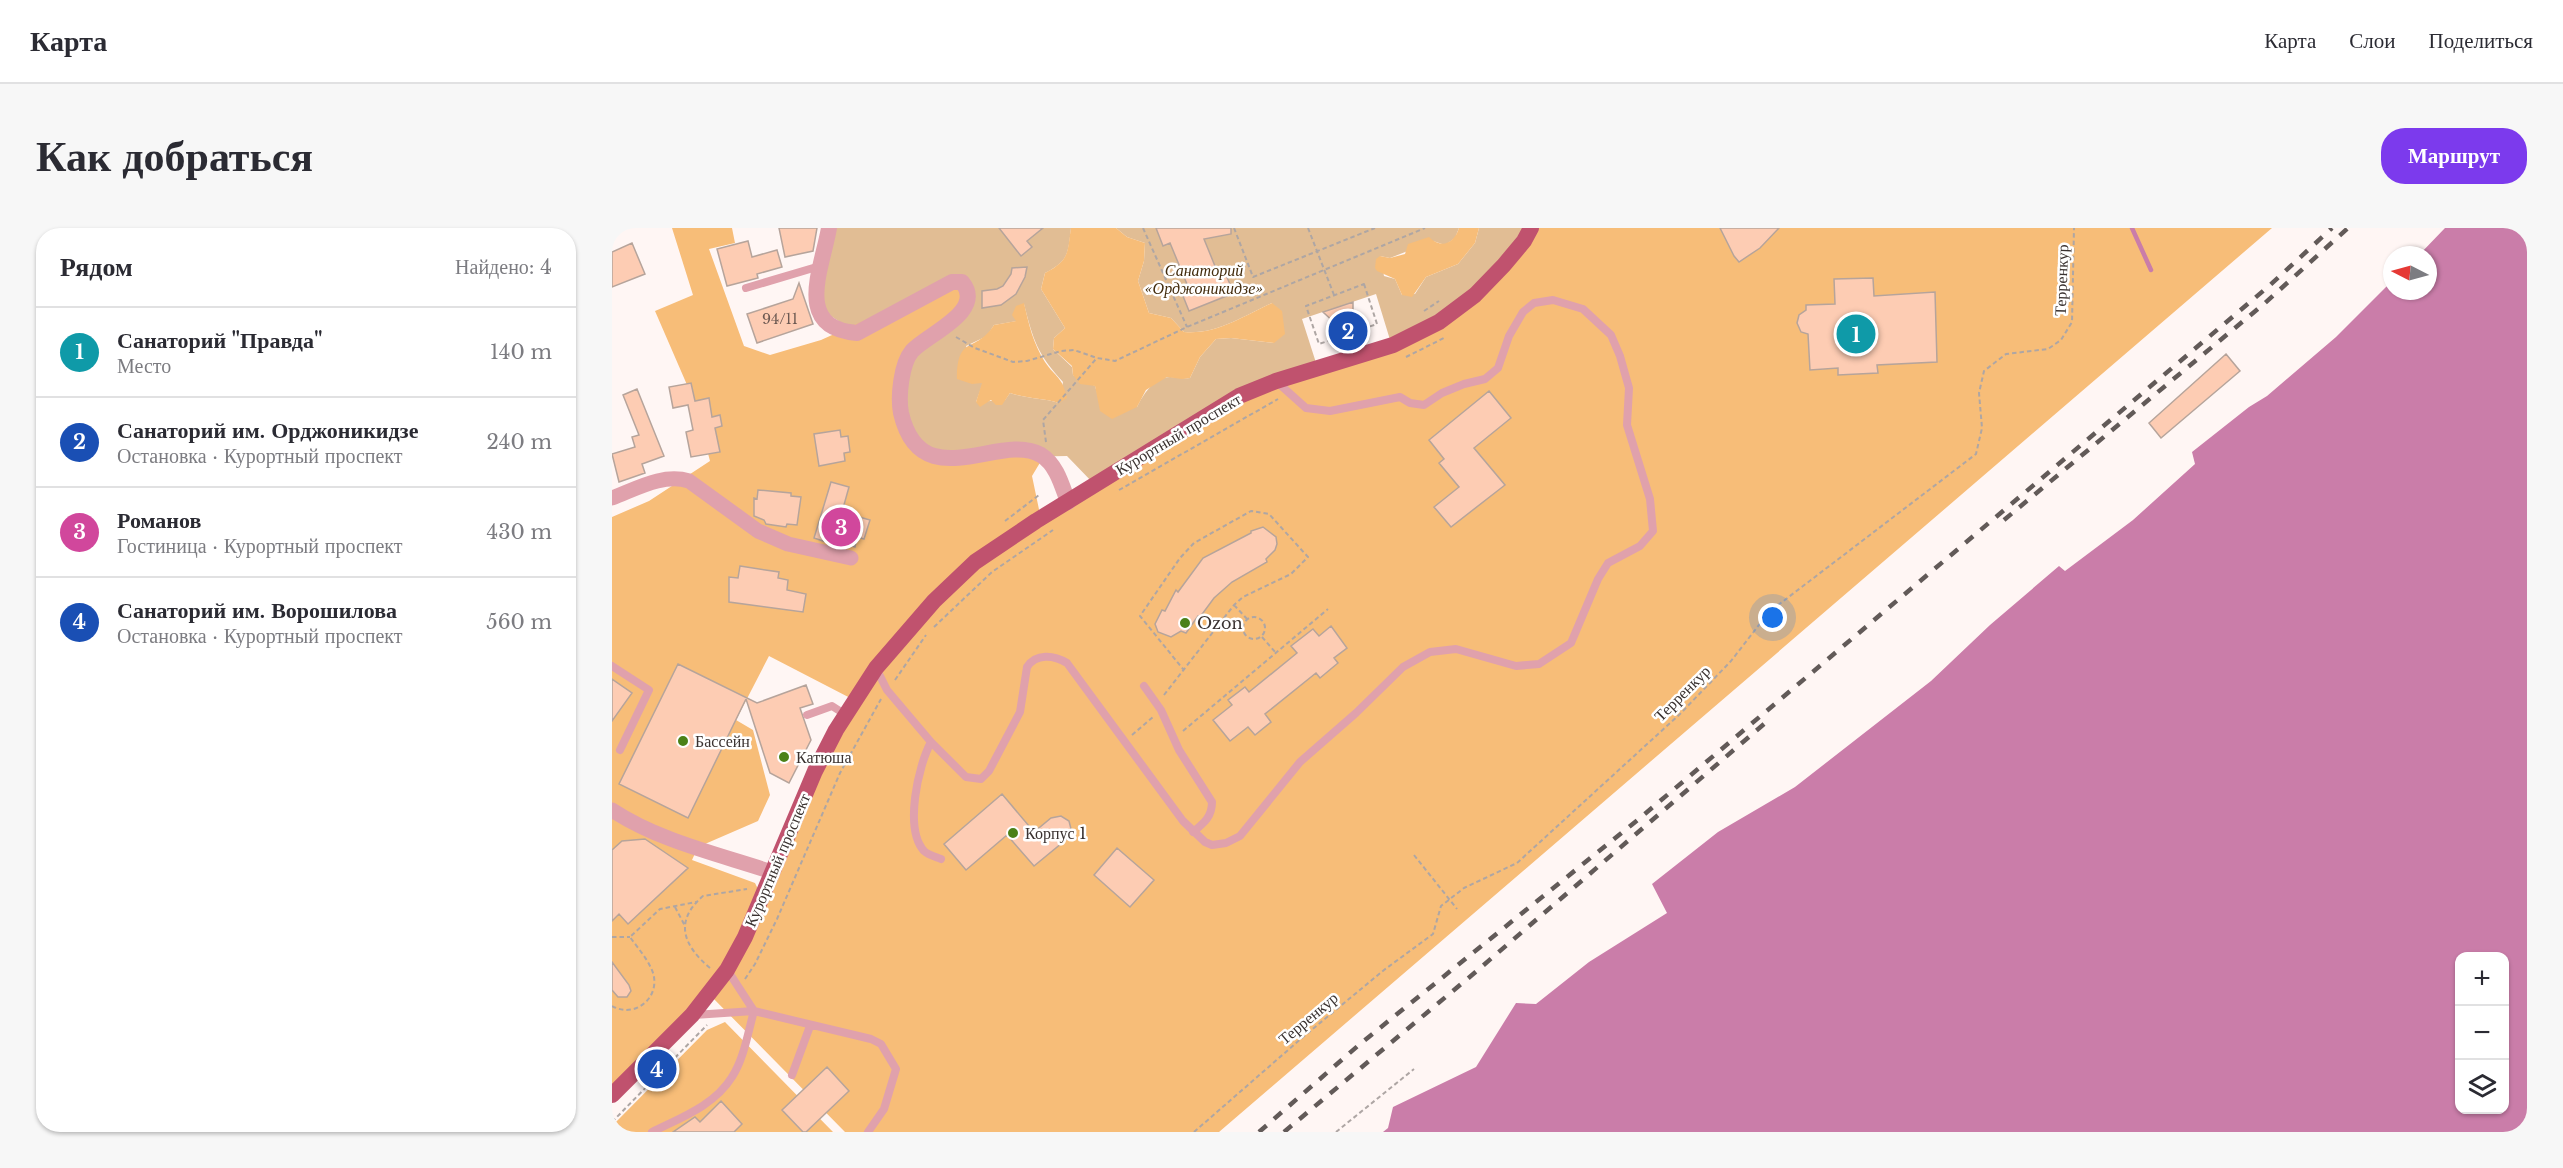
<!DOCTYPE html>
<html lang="ru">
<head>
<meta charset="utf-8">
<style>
  :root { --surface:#fff; --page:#f7f7f7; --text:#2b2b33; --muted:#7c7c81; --line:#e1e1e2; --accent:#7c3aed }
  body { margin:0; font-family:"Libre Baskerville",serif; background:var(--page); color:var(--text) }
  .controls { position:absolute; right:18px; bottom:18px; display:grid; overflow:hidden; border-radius:12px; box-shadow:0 2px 4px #0004 }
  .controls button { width:54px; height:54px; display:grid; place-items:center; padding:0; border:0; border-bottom:2px solid var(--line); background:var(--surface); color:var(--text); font:30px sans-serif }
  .compass { position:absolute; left:1771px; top:18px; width:54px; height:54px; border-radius:50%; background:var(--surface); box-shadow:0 2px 4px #0004; rotate:276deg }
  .you { position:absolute; left:1161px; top:390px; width:21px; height:21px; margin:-15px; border:4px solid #fff; border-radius:50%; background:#1a73e8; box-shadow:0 0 0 9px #1a73e833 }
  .badge { display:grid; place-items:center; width:39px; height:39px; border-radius:50%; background:var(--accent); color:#fff; font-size:20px; font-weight:700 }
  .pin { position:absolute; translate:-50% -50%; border:3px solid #fff; box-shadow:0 2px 6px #0006 }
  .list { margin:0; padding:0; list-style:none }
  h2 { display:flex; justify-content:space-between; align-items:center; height:78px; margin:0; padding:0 24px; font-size:26px }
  h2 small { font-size:20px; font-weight:400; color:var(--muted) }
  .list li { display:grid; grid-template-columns:39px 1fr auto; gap:18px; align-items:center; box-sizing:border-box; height:90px; padding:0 24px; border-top:2px solid var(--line) }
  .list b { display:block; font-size:22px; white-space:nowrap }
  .list p { margin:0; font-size:20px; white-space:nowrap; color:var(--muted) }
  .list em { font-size:20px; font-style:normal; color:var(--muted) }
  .icon { flex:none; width:33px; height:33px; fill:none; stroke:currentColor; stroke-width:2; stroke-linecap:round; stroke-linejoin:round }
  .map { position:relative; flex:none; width:1915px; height:904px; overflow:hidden; border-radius:24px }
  header { display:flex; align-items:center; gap:36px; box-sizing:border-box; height:84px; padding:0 30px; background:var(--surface); border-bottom:2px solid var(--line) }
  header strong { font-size:28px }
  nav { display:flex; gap:33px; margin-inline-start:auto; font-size:21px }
  .intro { display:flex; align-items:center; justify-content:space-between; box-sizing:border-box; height:144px; padding:0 36px }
  h1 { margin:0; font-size:42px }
  .button { padding:15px 27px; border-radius:24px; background:var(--accent); color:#fff; font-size:21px; font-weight:700 }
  main { display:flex; gap:36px; padding:0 36px }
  aside { flex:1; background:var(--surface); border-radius:24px; box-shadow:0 2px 4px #0004 }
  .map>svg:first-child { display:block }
  .green { fill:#e1bd94; fill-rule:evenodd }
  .forest { fill:#f7bd78; fill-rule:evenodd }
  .water { fill:#ca7da9; fill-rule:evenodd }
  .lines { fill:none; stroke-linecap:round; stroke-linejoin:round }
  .stream { stroke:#ca7da9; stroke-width:4.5 }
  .building { fill:#fdccb3; stroke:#b6a49b; stroke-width:1.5 }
  .path { stroke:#aea6a4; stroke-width:2; stroke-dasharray:4.5 3; stroke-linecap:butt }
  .service { stroke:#e0a1ac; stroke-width:8 }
  .minor { stroke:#e0a1ac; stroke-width:15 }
  .tertiary { stroke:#e0a1ac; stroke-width:16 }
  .primary { stroke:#c0526e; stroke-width:16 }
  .rail { stroke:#625a58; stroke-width:4.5; stroke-dasharray:10 10; stroke-linecap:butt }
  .poi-dot { fill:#4b8118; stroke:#fff; stroke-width:2 }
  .labels { text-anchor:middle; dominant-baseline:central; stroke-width:5; stroke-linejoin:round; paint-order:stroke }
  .number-label { font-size:14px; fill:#6b5851 }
  .park-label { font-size:16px; font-style:italic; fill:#422b0c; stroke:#fff }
  .street-label { font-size:16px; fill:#3a3230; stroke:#fff }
  .poi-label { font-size:16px; fill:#3a3230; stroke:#fff; text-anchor:start }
</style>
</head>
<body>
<header>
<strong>Карта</strong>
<nav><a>Карта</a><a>Слои</a><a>Поделиться</a></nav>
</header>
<div class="intro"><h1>Как добраться</h1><a class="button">Маршрут</a></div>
<main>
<aside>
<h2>Рядом<small>Найдено: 4</small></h2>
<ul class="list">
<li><span class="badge" style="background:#0f9aa8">1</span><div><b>Санаторий &quot;Правда&quot;</b><p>Место</p></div><em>140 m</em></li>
<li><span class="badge" style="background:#1a4fb4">2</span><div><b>Санаторий им. Орджоникидзе</b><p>Остановка · Курортный проспект</p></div><em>240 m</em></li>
<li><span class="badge" style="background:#d1479c">3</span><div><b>Романов</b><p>Гостиница · Курортный проспект</p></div><em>430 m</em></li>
<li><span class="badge" style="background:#1a4fb4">4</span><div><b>Санаторий им. Ворошилова</b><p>Остановка · Курортный проспект</p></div><em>560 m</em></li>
</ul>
</aside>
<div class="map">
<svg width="1915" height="904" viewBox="0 0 1915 904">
  <rect width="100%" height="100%" fill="#fff6f4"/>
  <!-- green -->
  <path class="green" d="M219,0H459C456,25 457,33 433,45L429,61L453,100L442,110L441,121L460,139L461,147L483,158L486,168L525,179C531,167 541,150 558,149C565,149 570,151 578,150L588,129L604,111L619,110L662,115L660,75C631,88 604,107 572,104L559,90L537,85L526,53L532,33L533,15L515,9L504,0H847L843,10L833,17L821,13L778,30L768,28L772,48L783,51L790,67L803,66L814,49L846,36L863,15L867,0H914L845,80L779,115L764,66L690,91L706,141L483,257L455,228L353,230L306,217L245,105L205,79ZM412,76C421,112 426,127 451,154L447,175C431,170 415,171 398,165L393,172L364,174L371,155L354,118L375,108L382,97L405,93Z"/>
  <!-- forest -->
  <path class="forest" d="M60,0H120L123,15L97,21L132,118L158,127L209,112L340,53L357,72L295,135L294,201L325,228H432L420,248L429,291L627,169L769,119L845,80L914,0H1660L607,904H233L97,766L0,861V289L37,273L98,233L82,173L43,83L81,67ZM157,428L244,473L150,669L143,655L80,632L86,619L146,593L158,567L141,502L124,492Z
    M459,0H504L515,9L533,15L532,33L526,53L537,85L559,90L572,104C604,107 631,88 660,75L670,83L673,106L662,115L619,110L604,111L588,129L578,150L570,151L555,149L534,162L525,179L500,191L488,183L483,158L468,156L461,147L460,138L441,121L442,110L453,100L429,61L433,45C458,32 455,25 459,0Z
    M847,0H867L863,15L846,36L814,49L800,69L790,67L783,51L765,43L763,40L764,31L768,28L778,30L793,26L796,16L817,9C829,21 842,16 847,0Z
    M412,75C417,97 421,115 433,134C444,150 450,148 455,170L447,175C431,170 415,171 398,165L390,177H384L379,172L368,179L364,174L370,155L360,156L345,151C345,106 363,126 382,97L404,93L400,87L404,78Z
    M113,794L221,904H0V898L95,802Z"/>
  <!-- water -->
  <path class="water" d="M1833,0H1915V904H771L776,900L781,879L864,839L904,775L924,776L977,734L1055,685L1040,656L1106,604L1183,559L1319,453L1378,397L1447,338L1453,343L1521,292L1583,236L1580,224L1637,179L1655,168L1724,109L1780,53V63H1816V27H1807ZM1848,728H1892V882H1848Z"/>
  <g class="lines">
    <!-- stream -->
    <path class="stream" d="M1520,0L1539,42"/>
  </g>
  <!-- building -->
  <path class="building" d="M167,0H205L201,23L173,29Z
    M387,0H431L415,13L420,19L409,28Z
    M544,0H619V6L592,11L607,48L613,45L622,65L577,83L569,63L577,61L558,15L551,18Z
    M1108,0H1167L1148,20L1127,34L1122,28Z
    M136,13L140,29L165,22L170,39L145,46L146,50L115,58L105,21Z
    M20,15L33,46L0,59V24Z
    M415,39L413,49L404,66L389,77L370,80V63L385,61L391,58L399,46L400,40Z
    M1261,50L1262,68L1323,64L1325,134L1265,137L1266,145L1226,147V140L1198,142L1196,106L1189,104L1185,95L1187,87L1194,82V77L1223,76L1222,51Z
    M187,55L201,96L145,115L135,86L181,71Z
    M741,74V91L734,97L724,96L711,84Z
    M1614,126L1628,143L1549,210L1537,195Z
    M79,155L83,173L97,170L100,189L108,187L110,198L103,200L108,224L79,229L74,204L81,202L76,177L61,180L57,159Z
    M25,161L52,228L30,236L33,245L7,254L0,226L23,219L20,209L27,207L11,167Z
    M877,163L899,190L862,220L893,257L839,299L822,279L847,259L827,235L832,231L817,212Z
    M228,202L229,209L236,208L238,224L232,225L233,233L207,238L202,206Z
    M219,254L237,259L230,284L258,292L252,311L245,309L243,319L221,312L220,316L202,310Z
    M146,262L179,265V268L189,269L185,297L175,296L174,299L154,296L152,292L142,288V270L145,271Z
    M651,299L664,309L665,316L663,322L654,331L655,334L620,354L602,370L588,389L586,388L574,405L569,403L559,409L546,404L543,396L550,382L553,383L564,362L566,364L591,330L639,305V303Z
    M128,338L167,344L166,350L176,352L175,362L194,366L191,384L117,374V349L126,350Z
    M719,398L735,420L722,430L726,435L708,450L704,445L653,486L659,494L643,507L636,499L618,513L601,492L620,477L616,472L633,459L637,464L685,425L679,418L701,401L707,408Z
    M66,436L145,475L194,457L201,476L188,480L199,512L177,555L158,545L134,471L76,590L7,556Z
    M0,451L20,465L0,493Z
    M390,566L422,604L439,590L449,588L457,593L459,601L456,610L422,638L395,607L354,642L332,616Z
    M33,611L76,640L16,696L7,686L0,693V622L10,613Z
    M505,620L542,652L518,679L482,647Z
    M0,734L17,757L19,763L15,769H6L0,762Z
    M215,839L237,863L194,904H191L170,882Z
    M109,873L130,896L122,904H61L83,889L88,894Z"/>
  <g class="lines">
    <!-- path -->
    <path class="path" d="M531,0L575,99
      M622,0L641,49L763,0
      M696,0L722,67
      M752,56L765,96L707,116L694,78Z
      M812,83L827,73
      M344,109L363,120L401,134L415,133L449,123L462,122L485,130L503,133L575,99L813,0
      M794,129L832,110
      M434,214L431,192L484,131
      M507,262L666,171
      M393,293L427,267
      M622,377L636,392
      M631 400a11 11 0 1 1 22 0a11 11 0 1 1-22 0Z
      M322,399L380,344L441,302
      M650,409L664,425
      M283,452L314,407
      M552,467L622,377L631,369L679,346L696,329L657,286L639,283L582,315L568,330L528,388L571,441
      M571,503L716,381
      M520,507L541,489
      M802,627L845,681
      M63,679L73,698
      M0,709H18
      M98,740C72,718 61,694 91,668L135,661
      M133,751L143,736L165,691L228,545L269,471
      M0,778C25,792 52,766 39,740C34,729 25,719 18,709L48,681L84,674
      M0,894L95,797
      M582,904L691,809L772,742L821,706L829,678L852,660L905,635L1068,486L1119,433L1157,384L1364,226L1370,200L1367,165L1372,143L1394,126L1436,121L1449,112L1460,94L1462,0
      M724,904L802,841"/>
    <!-- service -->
    <path class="service" d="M134,60L208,38
      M0,438L37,462L8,522
      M265,442L275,462L319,514C306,538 292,601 312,623C316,627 324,629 329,631
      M532,458L549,482L567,522L600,574C600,589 592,595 581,604
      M195,487L220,478L234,487
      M319,514L354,549L369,551L377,543L408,484L415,439C424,425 442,427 455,435L571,593L593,614L600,617L614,615L628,608L688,534L744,485L791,439L818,424L844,421L904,438L927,436L959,415L986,351L996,335L1028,318L1041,303L1038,271L1015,197L1017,160L1008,128L999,107L971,81L941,72L922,75L911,84L897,108L886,140L873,151L852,156L830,165L812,177L798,175L788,169L718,183L694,180L665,154
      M82,787L142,783L259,811L269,816L284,841L272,881L256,904
      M180,847L198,798
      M40,904C68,890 102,878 120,849C132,831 136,804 142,783L116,743"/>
    <!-- minor -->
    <path class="minor" d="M0,270C24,261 51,245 77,253L146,303L176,316L239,330
      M0,582C47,613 106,626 160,644"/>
    <!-- tertiary -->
    <path class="tertiary" d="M217,0C210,41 181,100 245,105L340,54H350C374,84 315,106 300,123C289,136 286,169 289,185C309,271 388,203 429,227C445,237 450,258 456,274"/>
    <!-- primary -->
    <path class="primary" d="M0,867L80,787L115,742L133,709L203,543L224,502L264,440L322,373L363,334L424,293L627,168L664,153L781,117L827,94L863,67L892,37L912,13L919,0"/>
    <!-- rail -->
    <path class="rail" d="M1392,292L1653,75L1736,0
      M647,904L748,816L1028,590L1657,58L1720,0
      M672,904L860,747L1159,490"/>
  </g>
  <!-- markers -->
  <g class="poi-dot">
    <circle cx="573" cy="395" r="6"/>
    <circle cx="71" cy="513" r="6"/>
    <circle cx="172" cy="529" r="6"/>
    <circle cx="401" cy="605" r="6"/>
  </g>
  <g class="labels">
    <!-- number labels -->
    <g class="number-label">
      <text x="168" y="91">94/11</text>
    </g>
    <!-- park labels -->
    <g class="park-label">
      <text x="592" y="42">Санаторий<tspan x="592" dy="18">«Орджоникидзе»</tspan></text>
    </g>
    <!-- street labels -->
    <g class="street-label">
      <text transform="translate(1449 52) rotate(-88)">Терренкур</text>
      <text transform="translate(566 206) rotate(-31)">Курортный проспект</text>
      <text transform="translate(1070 465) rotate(-45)">Терренкур</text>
      <text transform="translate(165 632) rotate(-67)">Курортный проспект</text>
      <text transform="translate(696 790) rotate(-40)">Терренкур</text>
    </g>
    <!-- poi labels -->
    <g class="poi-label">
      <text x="585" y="395">Ozon</text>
      <text x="83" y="513">Бассейн</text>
      <text x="184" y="529">Катюша</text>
      <text x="413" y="605">Корпус 1</text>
    </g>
  </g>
</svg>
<div class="controls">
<button>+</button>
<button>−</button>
<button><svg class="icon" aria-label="layers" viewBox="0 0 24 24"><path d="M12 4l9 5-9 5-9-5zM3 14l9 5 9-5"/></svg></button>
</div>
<svg class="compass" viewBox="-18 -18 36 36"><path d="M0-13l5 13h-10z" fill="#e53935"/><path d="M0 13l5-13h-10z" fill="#7c7c81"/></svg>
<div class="you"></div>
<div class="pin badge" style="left:1244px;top:106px;background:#0f9aa8">1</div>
<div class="pin badge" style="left:736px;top:103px;background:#1a4fb4">2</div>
<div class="pin badge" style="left:229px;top:299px;background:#d1479c">3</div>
<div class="pin badge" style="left:45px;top:841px;background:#1a4fb4">4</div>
</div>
</main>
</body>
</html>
